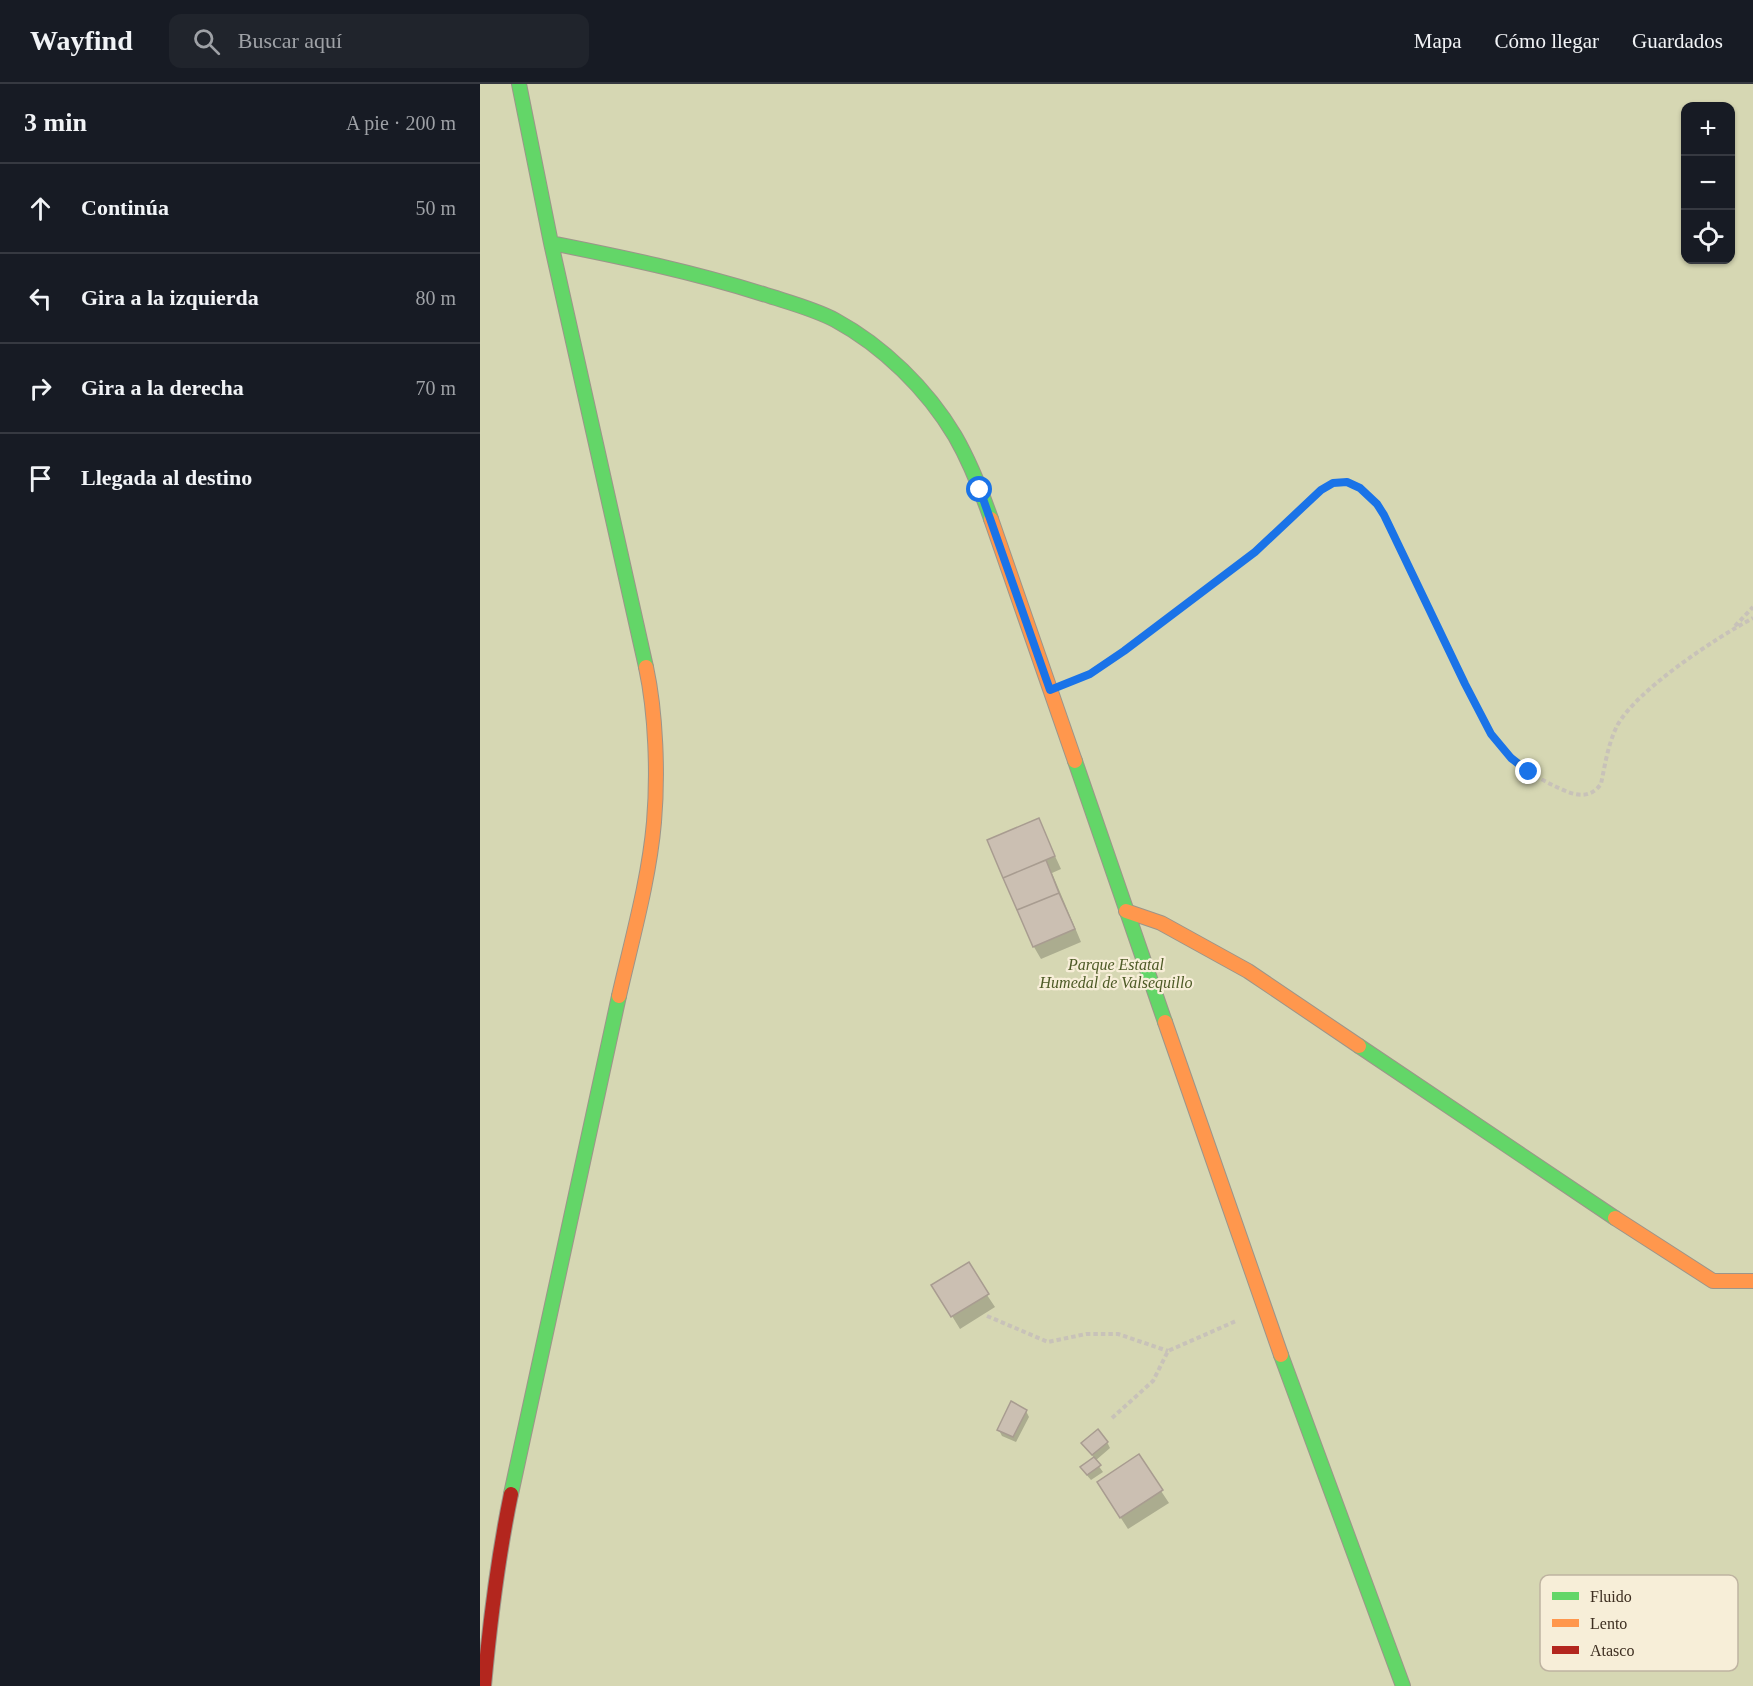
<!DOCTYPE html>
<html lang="es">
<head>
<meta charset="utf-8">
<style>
  :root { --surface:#171b24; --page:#20242c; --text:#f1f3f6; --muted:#9ea1a6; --line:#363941 }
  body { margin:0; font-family:Georgia,serif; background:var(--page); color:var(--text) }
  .controls { position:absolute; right:18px; top:18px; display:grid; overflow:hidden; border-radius:12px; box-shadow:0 2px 4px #0004 }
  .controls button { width:54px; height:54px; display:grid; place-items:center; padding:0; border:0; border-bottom:2px solid var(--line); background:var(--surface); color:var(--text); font:30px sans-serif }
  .stop { position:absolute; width:18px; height:18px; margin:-14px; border:4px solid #1a73e8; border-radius:50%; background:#fff }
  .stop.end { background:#1a73e8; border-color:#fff; box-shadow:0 2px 6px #0008 }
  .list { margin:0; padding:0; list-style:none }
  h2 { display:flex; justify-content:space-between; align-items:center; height:78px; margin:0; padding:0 24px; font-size:26px }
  h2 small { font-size:20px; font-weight:400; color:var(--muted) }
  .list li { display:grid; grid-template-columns:39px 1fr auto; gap:18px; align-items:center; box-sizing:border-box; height:90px; padding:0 24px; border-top:2px solid var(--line) }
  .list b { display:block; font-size:22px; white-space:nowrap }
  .list em { font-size:20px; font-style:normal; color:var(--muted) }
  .icon { flex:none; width:33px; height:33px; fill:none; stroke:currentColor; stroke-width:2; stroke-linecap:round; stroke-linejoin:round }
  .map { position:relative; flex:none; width:1273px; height:1602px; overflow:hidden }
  header { display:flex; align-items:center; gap:36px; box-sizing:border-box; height:84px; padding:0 30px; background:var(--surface); border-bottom:2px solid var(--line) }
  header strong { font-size:28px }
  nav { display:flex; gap:33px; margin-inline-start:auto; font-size:21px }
  .search { width:420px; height:54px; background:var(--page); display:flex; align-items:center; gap:15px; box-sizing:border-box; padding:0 21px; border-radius:12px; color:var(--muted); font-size:22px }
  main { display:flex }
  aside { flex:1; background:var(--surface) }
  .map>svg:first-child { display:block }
  .green { fill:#d6d7b3; fill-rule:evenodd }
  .shadow { fill:#0003 }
  .building { fill:#cbbfb2; stroke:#a89c90; stroke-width:1.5 }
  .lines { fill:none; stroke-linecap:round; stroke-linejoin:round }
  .fast-casing { stroke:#9c958a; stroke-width:16 }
  .slow-casing { stroke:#9c958a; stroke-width:16 }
  .jam-casing { stroke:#9c958a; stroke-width:16 }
  .path { stroke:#c8c2b9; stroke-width:4; stroke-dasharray:4.5 3; stroke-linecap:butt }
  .fast { stroke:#63d668; stroke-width:14 }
  .slow { stroke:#ff974d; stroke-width:14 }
  .jam { stroke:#b3261e; stroke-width:14 }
  .route { stroke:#1a73e8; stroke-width:8 }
  .labels { text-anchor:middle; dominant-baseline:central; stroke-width:4.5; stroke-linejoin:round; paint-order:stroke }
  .park-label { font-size:16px; font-style:italic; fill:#4d5a26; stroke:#f7eed8 }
  .key { fill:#f7eed8; stroke:#bfb4a1; stroke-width:1.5 }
  .key-label { font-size:16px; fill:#3d2e20 }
</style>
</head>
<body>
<header>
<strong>Wayfind</strong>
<div class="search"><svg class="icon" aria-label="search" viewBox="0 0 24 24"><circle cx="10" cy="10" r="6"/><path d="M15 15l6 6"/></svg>Buscar aquí</div>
<nav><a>Mapa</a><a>Cómo llegar</a><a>Guardados</a></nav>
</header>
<main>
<aside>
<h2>3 min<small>A pie · 200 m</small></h2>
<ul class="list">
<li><svg class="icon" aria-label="ahead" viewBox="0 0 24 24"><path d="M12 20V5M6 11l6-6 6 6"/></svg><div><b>Continúa</b></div><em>50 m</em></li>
<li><svg class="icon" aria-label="left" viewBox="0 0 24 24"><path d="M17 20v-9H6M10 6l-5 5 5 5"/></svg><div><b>Gira a la izquierda</b></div><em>80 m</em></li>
<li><svg class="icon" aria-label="right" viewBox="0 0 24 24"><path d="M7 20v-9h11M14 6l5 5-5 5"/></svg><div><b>Gira a la derecha</b></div><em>70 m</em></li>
<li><svg class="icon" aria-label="arrive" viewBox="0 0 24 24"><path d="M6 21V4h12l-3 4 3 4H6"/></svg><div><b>Llegada al destino</b></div></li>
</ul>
</aside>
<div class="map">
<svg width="1273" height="1602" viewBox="0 0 1273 1602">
  <rect width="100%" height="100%" fill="#e7e0d1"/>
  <!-- green -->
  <path class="green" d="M0,0H1273V1602H0ZM1206,22H1250V176H1206Z"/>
  <!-- shadow -->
  <path class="shadow" d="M558,735L581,785L572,789L601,858L561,875L554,863L509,757Z
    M507,1211L515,1223L480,1245L461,1214Z
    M546,1327L549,1333L536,1358L522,1352L519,1346Z
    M627,1358L630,1364L615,1377L623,1388L611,1396L605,1389L614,1374L607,1365Z
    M681,1407L689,1419L648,1445L626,1411Z"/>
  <!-- building -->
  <path class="building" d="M559,734L575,772L523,794L507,756Z
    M566,776L579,809L537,826L523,794Z
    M579,809L595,845L553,863L537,826Z
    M489,1178L509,1210L471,1233L451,1201Z
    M531,1317L547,1326L533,1353L517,1346Z
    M618,1345L628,1358L612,1371L601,1359Z
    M659,1370L683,1406L640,1434L617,1398Z
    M614,1373L621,1381L607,1391L600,1383Z"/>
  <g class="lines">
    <defs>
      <path id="fast" d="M39,0L71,159L166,583
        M71,159C142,173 213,188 283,210C307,218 332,224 355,236C403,262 447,305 475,352C490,378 501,406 511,435
        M595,677L685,938
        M879,962L1135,1134
        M801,1271L923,1602
        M31,1410L139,912"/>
      <path id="slow" d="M511,435L595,677
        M646,827L681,839L768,887L879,962
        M139,912C152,855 169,796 174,738C178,691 176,629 166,583
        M685,938L801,1271
        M1135,1134L1233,1197H1273"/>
      <path id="jam" d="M4,1602C10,1537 18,1473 31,1410"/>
    </defs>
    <!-- fast casing -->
    <use href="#fast" class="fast-casing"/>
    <!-- slow casing -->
    <use href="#slow" class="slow-casing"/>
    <!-- jam casing -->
    <use href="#jam" class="jam-casing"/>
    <!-- path -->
    <path class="path" d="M1255,542L1273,523
      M600,594L644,567L756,484L841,406C854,398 865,395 880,403C904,417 918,460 930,484C945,517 961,550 977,583C988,606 999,631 1013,652C1030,677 1054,693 1081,705C1096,712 1110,715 1121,700C1125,681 1128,660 1137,642C1156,606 1236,554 1273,534
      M507,1232L568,1258L606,1250H638L688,1267
      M632,1334L673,1297L688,1267L756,1237"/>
    <!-- fast -->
    <use href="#fast" class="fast"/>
    <!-- slow -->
    <use href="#slow" class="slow"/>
    <!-- jam -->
    <use href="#jam" class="jam"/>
  </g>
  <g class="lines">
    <!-- route -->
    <path class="route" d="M500,406L570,606L610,590L644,567L775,468L841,406L853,399L867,398L880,404L897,420L904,431L985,600L1011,650L1031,674L1049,688"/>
  </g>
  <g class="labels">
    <!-- park labels -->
    <g class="park-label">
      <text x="636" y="880">Parque Estatal<tspan x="636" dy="18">Humedal de Valsequillo</tspan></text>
    </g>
  </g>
  <!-- legend -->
  <rect x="1060" y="1491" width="198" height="96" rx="9" class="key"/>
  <rect x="1072" y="1508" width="27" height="8" fill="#63d668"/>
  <rect x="1072" y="1535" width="27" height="8" fill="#ff974d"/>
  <rect x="1072" y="1562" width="27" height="8" fill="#b3261e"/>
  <g class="key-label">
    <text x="1110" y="1518">Fluido</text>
    <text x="1110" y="1545">Lento</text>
    <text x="1110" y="1572">Atasco</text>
  </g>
</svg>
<div class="controls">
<button>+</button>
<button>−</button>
<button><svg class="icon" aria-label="locate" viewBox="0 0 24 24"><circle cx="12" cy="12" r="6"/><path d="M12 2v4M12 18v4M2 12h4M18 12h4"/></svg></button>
</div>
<div class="stop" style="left:500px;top:406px"></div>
<div class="stop end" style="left:1049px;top:688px"></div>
</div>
</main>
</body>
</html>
